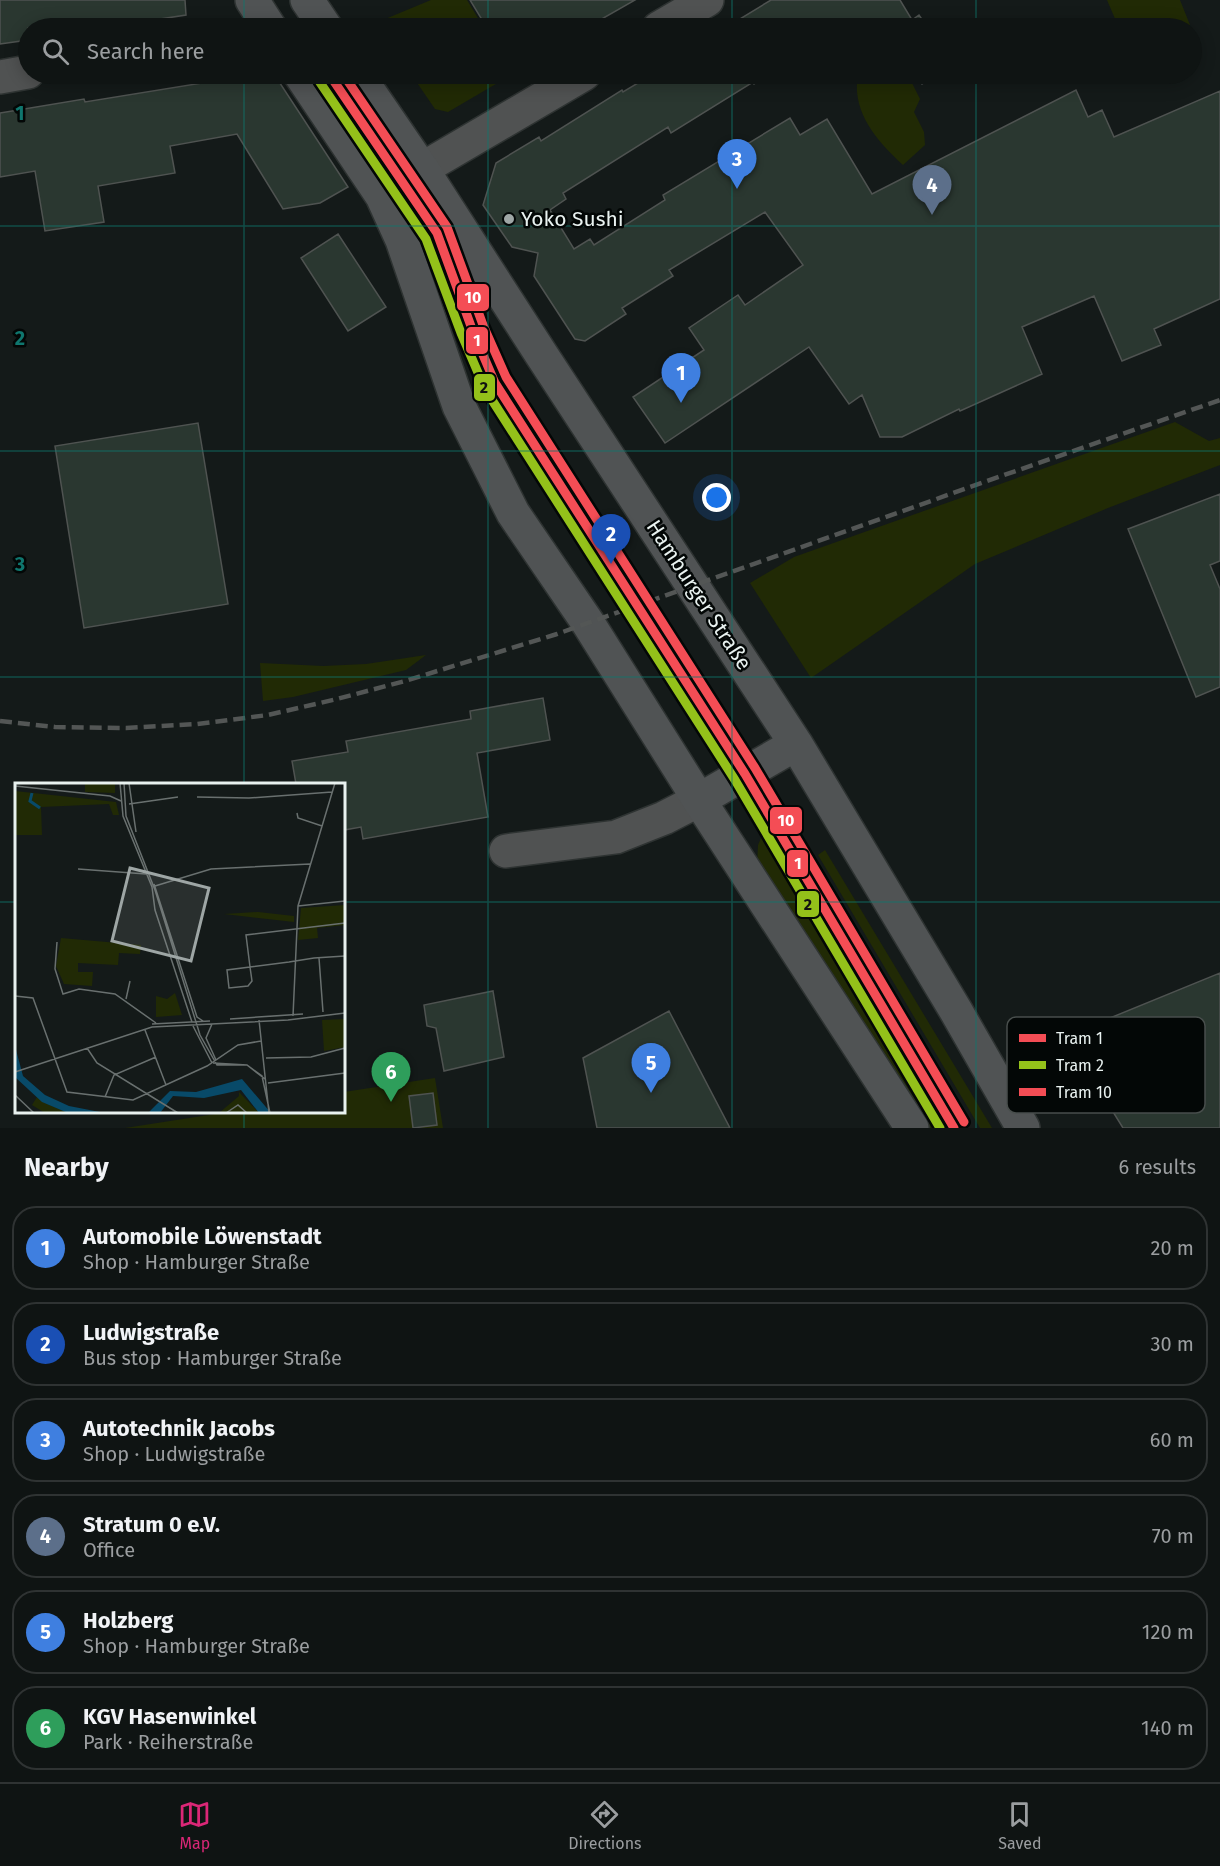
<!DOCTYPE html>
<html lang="en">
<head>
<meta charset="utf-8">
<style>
  :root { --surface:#0f1413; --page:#1d2121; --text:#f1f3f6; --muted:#9b9ea0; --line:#2f3333; --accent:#db2777 }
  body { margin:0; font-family:"Fira Sans",sans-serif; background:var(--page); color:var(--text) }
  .you { position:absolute; left:717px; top:498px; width:21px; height:21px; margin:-15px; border:4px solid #fff; border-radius:50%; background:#1a73e8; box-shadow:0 0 0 9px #1a73e833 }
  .badge { display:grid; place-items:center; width:39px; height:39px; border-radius:50%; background:var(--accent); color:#fff; font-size:20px; font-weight:700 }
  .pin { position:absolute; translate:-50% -50px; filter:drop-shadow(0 2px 3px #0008) }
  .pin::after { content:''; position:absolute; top:32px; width:21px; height:18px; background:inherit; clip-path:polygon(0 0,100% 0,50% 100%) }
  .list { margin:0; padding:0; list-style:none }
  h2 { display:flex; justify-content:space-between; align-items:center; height:78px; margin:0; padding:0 24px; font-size:26px }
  h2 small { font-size:20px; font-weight:400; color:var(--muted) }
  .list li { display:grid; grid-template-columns:39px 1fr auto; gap:18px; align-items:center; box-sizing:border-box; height:84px; margin:0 12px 12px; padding:0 12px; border:2px solid var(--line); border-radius:24px }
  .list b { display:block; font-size:22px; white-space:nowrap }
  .list p { margin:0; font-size:20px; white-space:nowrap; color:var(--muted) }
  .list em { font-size:20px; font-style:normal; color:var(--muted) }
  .icon { flex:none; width:33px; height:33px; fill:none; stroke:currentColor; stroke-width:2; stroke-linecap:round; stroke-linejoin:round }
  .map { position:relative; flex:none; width:1220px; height:1128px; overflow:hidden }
  .search { position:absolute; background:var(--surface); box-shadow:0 3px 15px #0003; left:18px; right:18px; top:18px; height:66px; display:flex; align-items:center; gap:15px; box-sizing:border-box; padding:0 21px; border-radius:33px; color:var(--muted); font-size:22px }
  .sheet { height:654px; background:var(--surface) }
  nav { display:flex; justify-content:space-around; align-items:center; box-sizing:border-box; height:84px; border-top:2px solid var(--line); background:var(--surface); font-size:16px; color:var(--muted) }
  nav a { display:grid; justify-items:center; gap:3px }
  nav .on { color:var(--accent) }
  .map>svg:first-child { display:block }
  .green { fill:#212a05 }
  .building { fill:#2a3730; stroke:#4f5351; stroke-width:1.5 }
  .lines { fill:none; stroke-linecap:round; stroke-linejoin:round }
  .minor-casing { stroke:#2e3332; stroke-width:36 }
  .major-casing { stroke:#2e3332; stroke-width:36 }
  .minor { stroke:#505252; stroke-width:33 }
  .major { stroke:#505354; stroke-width:33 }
  .rail { stroke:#535655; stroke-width:4.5; stroke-dasharray:12 6; stroke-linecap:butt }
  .tram-1-casing { stroke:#030706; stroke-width:14 }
  .tram-2-casing { stroke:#030706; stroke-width:14 }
  .tram-3-casing { stroke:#030706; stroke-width:14 }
  .tram-1 { stroke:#f44d55; stroke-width:9 }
  .tram-2 { stroke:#94c11a; stroke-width:9 }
  .tram-3 { stroke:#f44d55; stroke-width:9 }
  .grid { fill:none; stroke:#0f766e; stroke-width:1.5; stroke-opacity:0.55 }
  .poi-dot { fill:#9ea6a5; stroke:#030706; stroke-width:2 }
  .labels { text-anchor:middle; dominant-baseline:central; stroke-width:5; stroke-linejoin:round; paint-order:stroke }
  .poi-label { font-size:21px; fill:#e9f2f0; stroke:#030706; text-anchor:start }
  .street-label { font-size:21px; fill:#e9f2f0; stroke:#030706 }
  .inset-river { fill:none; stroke:#084a69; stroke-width:3 }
  .inset-road { fill:none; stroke:#69706f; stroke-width:1.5 }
  .view { fill:#9ea6a5; fill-opacity:0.15; stroke:#9ea6a5; stroke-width:3 }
  .inset-edge { fill:none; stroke:#e9f2f0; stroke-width:3 }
  .key { fill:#030706; stroke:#484e4c; stroke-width:1.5 }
  .key-label { font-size:16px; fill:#e9f2f0 }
  .grid-label { font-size:20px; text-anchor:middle; font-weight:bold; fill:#0f766e; stroke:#030706; stroke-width:5; stroke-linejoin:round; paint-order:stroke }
  .line-badge { stroke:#030706; stroke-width:2 }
  .badge-label { font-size:16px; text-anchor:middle; font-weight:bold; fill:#fff }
  .pale-badge-label { font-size:16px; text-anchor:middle; font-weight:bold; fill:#111 }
</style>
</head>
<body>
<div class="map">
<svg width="1220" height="1128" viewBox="0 0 1220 1128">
  <rect width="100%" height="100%" fill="#141a19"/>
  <!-- green -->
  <path class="green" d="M431,0H467L484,28H382L378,22Z
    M1107,0H1180L1190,25L1182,28H1119Z
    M411,74H513L448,112L435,109Z
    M858,74H907L909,77L920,99L914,112L924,132L925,145L903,165C877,141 851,112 858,74Z
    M1175,422L1209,441L1220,438V465L1108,508L975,564L811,678L750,583L794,557Z
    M426,655L406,670L293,697L263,701L260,663L323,666L366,664Z
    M765,829L943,1128H925L757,867L758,845Z
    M825,850L992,1128H980L818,855Z
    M435,1078L443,1128H125L228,1112H344V1092Z"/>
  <!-- building -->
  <path class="building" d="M0,0H185L186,15L101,28H28V40L0,44Z
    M470,0H635L586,28H487Z
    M771,0H900L912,20L919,15L928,28H725Z
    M257,74H274L348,187L320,203L283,209L237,134L170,146L175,173L98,186L104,222L45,231L35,171L0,177V113L84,99L85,102Z
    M653,74H771L754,84L753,82L671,133L668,127L563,193L566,199L550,210L574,249L590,239L594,245L665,200L663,195L790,118L800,135L827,119L872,194L1076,90L1088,117L1102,110L1114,137L1220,91V299L1154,329L1161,345L1122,361L1094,296L1022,327L1042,374L960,411L959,409L902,437H880L862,395L849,404L809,347L665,443L633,397L704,350L689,328L738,295L745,305L803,265L765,212L669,270L673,276L622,308L626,314L585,341L575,339L534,276L538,253L512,247L483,205L496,163L539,137L541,141L622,90L623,92Z
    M915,74H938L922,84Z
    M338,234L386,307L348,331L301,258Z
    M198,423L228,604L84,628L55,446Z
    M1220,494V561L1210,565L1220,589V687L1196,697L1128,529Z
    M543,698L550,740L477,753L488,817L363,839L361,827L344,830V784H296L292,761L348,752L346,741L471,719L470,711Z
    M1220,973V1128H1123L1066,1036Z
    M493,991L504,1057L444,1071L436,1028L427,1026L424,1005Z
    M669,1011L730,1128H597L583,1058Z
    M433,1093L437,1125L413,1128L409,1096Z"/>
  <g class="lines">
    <defs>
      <path id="minor" d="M659,28L707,0
        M0,77L28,72
        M422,169L584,74
        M506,851L616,837L664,818L699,800"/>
      <path id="major" d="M252,0L270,28
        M307,0L326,28
        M300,74L382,196L402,240L459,406L513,513L588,623L699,800L912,1128
        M357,74L422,169L541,354L796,744L956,1011L1023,1128
        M699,800L796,744"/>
    </defs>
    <!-- minor casing -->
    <use href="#minor" class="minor-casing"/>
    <!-- major casing -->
    <use href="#major" class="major-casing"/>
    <!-- minor -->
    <use href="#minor" class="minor"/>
    <!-- major -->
    <use href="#major" class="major"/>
    <!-- rail -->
    <path class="rail" d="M0,721L55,727L126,728L197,724L268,715L337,699L405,681L557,634L987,481L1220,400"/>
    <defs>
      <path id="tram-1" d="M329,74L437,233L472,329L495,383L745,774L954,1128"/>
      <path id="tram-2" d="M319,81L426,239L461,333L485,389L735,780L940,1128"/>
      <path id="tram-3" d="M343,74L447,227L483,325L506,377L755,768L964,1122"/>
    </defs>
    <!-- tram-1 casing -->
    <use href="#tram-1" class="tram-1-casing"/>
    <!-- tram-2 casing -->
    <use href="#tram-2" class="tram-2-casing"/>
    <!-- tram-3 casing -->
    <use href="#tram-3" class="tram-3-casing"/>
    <!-- tram-1 -->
    <use href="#tram-1" class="tram-1"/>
    <!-- tram-2 -->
    <use href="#tram-2" class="tram-2"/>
    <!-- tram-3 -->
    <use href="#tram-3" class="tram-3"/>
  </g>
  <!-- grid -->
  <path class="grid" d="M244,0V28M488,0V28M732,0V28M976,0V28M244,74V784M488,74V1128M732,74V1128M976,74V1128M0,226H1220M0,451H1220M0,677H1220M0,902H16M344,902H1220M244,1112V1128"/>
  <!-- markers -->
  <circle class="poi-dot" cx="509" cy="219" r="6"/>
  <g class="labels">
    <!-- poi labels -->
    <g class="poi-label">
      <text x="521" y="219">Yoko Sushi</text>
    </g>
    <!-- street labels -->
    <g class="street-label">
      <text transform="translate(699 595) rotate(57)">Hamburger Straße</text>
    </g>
  </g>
  <!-- overview -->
  <g transform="translate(15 783)">
    <rect width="330" height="330" fill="#141a19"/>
    <path d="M70,0H100V10L70,9ZM0,8L101,19L104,32H98L94,21L26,24L27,52H0ZM330,122V142L302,145L303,155L283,157L286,125ZM243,129L279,133V139L209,131ZM46,155L126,162L125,171L104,170L103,182L63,180V189H78L77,203L49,201L41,183ZM160,210L167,232L141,234V213L152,216ZM330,236V264L309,268L307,237ZM224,309L244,330H204L224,313ZM22,314L28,319L53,330H30L17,322Z" fill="#212a05"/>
    <path d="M0,263L8,293L30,312L54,323L90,330H53L27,319L0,294ZM227,296L256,330H244L226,307L189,315L158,313L145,330H133L155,308L181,309Z" fill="#084a69"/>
    <path class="inset-river" d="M17,10L15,18L25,25"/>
    <path class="inset-road" d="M105,0L108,33L137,104L140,127L177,239M109,0L111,33L140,107L185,252L202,282H232L247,293L255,330M114,0L121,49M0,3L95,13L106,18M182,14L234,15L317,9M114,21L163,14M282,30L283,35L307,43M63,86L131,91M139,101L182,234L188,238M140,103L196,86L295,81M283,123L330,118M330,140L231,152L235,184L237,198L233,203L214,205L212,187L235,184L274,179L299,175L330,173M42,159L40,186L48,211L64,206L100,211L141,240M304,175L308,229M0,213L18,215L52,309L118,317L192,283L223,262L246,258M111,216L115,198M278,233L283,123L320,0M215,236L288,231M244,237L254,330M137,241L195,238M197,241L191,255L201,277M178,243L197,280M130,247L151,302M72,265L82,280L163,330M251,275L296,274L330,265M198,280L232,282L250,296M0,289L137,244L273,237L330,230M253,300L330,290M0,312L19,330M90,314L99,292L141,274M211,330L223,322L232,330"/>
    <path class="view" d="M115,85L194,105L176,178L97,158Z"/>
    <rect width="330" height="330" class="inset-edge"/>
  </g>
  <!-- legend -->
  <rect x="1007" y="1017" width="198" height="96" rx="9" class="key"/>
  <rect x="1019" y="1034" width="27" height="8" fill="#f44d55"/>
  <rect x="1019" y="1061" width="27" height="8" fill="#94c11a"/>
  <rect x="1019" y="1088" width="27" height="8" fill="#f44d55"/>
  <g class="key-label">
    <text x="1056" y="1044">Tram 1</text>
    <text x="1056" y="1071">Tram 2</text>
    <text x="1056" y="1098">Tram 10</text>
  </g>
  <g class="grid-label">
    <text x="20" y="120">1</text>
    <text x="20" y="345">2</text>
    <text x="20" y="571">3</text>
  </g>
  <g class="line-badge">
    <rect x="456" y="283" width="34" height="29" rx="6" fill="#f44d55"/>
    <rect x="465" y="326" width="24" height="29" rx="6" fill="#f44d55"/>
    <rect x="473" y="373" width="23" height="29" rx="6" fill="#94c11a"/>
    <rect x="769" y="806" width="34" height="29" rx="6" fill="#f44d55"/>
    <rect x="786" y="849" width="23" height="29" rx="6" fill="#f44d55"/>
    <rect x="796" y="890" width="24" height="28" rx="6" fill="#94c11a"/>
  </g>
  <g class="badge-label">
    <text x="473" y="303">10</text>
    <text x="477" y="346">1</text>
    <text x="786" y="826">10</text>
    <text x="798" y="869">1</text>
  </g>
  <g class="pale-badge-label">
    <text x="484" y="393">2</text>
    <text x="808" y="910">2</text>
  </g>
</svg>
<div class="you"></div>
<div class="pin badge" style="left:681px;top:403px;background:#3f7fe0">1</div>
<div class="pin badge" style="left:611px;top:564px;background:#1a4fb4">2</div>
<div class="pin badge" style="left:737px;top:189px;background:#3f7fe0">3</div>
<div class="pin badge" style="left:932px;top:215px;background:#5c6f8a">4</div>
<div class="pin badge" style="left:651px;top:1093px;background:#3f7fe0">5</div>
<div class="pin badge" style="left:391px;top:1102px;background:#2e9e5b">6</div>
<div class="search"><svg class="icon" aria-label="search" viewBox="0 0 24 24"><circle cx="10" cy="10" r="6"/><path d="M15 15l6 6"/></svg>Search here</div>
</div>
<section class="sheet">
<h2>Nearby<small>6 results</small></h2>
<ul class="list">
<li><span class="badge" style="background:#3f7fe0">1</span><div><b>Automobile Löwenstadt</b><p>Shop · Hamburger Straße</p></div><em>20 m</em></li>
<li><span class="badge" style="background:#1a4fb4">2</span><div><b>Ludwigstraße</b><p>Bus stop · Hamburger Straße</p></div><em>30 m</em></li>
<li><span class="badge" style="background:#3f7fe0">3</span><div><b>Autotechnik Jacobs</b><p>Shop · Ludwigstraße</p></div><em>60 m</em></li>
<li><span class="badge" style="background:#5c6f8a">4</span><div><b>Stratum 0 e.V.</b><p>Office</p></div><em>70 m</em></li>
<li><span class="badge" style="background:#3f7fe0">5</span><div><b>Holzberg</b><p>Shop · Hamburger Straße</p></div><em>120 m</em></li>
<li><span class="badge" style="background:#2e9e5b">6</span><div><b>KGV Hasenwinkel</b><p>Park · Reiherstraße</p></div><em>140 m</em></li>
</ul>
</section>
<nav>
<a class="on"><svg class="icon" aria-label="map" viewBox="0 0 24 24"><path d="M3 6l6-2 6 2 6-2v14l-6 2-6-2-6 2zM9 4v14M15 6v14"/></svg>Map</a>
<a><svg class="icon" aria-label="directions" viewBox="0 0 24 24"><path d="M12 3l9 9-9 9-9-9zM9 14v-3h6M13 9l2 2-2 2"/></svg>Directions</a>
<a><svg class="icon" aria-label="saved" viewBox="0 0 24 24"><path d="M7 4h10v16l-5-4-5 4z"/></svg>Saved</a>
</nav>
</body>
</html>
